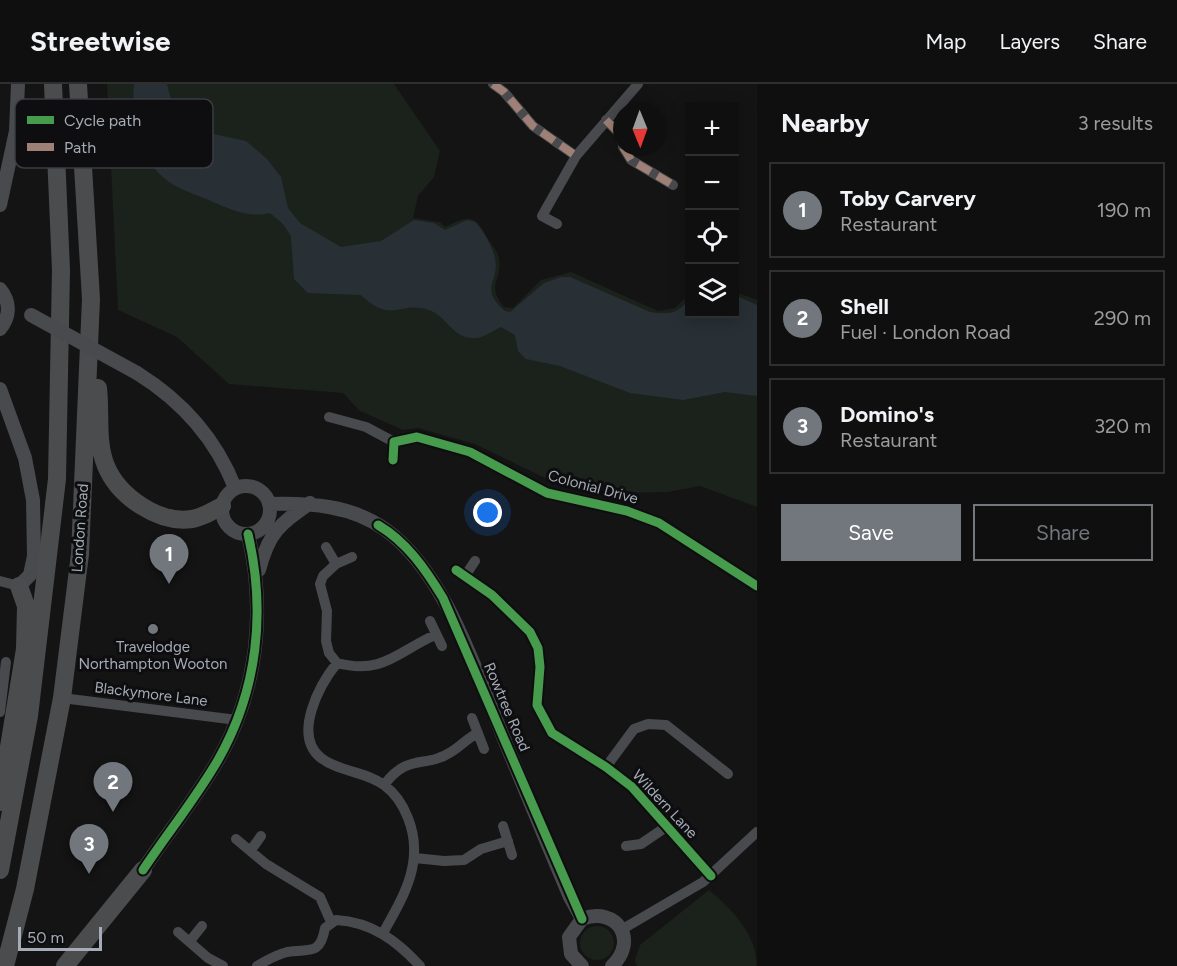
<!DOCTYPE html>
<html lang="en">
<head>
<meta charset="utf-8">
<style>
  :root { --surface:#0f0f0f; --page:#1d1d1d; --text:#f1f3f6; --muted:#9b9c9e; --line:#2f2f2f; --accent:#72777d }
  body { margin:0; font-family:Figtree,sans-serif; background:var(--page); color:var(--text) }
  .controls { position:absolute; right:18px; top:18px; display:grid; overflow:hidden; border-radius:0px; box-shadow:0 3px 15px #0003 }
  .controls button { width:54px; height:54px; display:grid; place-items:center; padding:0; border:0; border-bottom:2px solid var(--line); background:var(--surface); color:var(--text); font:30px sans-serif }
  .compass { position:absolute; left:613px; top:18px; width:54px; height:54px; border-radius:50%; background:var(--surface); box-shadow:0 3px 15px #0003; rotate:179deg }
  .scale { position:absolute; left:18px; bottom:15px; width:84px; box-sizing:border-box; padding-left:6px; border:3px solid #a5acb5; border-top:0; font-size:16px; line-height:21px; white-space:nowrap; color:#a5acb5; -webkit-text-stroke:4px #0e0e10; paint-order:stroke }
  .you { position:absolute; left:488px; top:429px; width:21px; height:21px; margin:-15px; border:4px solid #fff; border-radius:50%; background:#1a73e8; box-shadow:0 0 0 9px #1a73e833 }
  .badge { display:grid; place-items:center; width:39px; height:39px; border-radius:50%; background:var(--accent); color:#fff; font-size:20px; font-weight:700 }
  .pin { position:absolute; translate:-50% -50px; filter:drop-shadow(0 2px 3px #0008) }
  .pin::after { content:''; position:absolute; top:32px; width:21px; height:18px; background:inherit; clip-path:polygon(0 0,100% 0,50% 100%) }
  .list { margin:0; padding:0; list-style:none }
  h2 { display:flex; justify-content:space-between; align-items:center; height:78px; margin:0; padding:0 24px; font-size:26px }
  h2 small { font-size:20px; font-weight:400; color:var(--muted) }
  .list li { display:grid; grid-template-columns:39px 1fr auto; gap:18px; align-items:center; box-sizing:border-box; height:96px; margin:0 12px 12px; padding:0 12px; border:2px solid var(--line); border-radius:0px }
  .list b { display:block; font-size:22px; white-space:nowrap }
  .list p { margin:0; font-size:20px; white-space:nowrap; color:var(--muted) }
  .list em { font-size:20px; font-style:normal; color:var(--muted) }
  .actions { display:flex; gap:12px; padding:18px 24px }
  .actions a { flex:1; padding:14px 0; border:2px solid var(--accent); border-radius:0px; text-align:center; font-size:21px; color:var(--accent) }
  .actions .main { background:var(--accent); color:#fff }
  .icon { flex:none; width:33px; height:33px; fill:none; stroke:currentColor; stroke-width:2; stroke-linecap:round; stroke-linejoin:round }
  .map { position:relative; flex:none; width:757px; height:882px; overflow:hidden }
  header { display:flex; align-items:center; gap:36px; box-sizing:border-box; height:84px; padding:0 30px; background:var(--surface); border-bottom:2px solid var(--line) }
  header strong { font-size:28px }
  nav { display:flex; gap:33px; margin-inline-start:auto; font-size:21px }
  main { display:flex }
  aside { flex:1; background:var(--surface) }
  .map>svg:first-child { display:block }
  .green { fill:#1b211b }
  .water { fill:#283035 }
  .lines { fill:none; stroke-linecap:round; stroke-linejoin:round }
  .minor { stroke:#484a4d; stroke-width:10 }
  .tertiary { stroke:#484a4d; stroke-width:14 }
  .trunk { stroke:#4b4c4e; stroke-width:18 }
  .tertiary-bridge { stroke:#484a4d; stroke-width:14 }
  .quiet { stroke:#9e8076; stroke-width:8; stroke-dasharray:15 8; stroke-linecap:butt }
  .cycleway-casing { stroke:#0e0e10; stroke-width:13 }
  .cycleway { stroke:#469c4c; stroke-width:9 }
  .poi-dot { fill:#72777d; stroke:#0e0e10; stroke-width:2 }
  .labels { text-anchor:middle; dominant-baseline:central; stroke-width:6; stroke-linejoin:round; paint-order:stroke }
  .street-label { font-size:15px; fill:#a5acb5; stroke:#0e0e10 }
  .poi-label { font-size:15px; fill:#a5acb5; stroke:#0e0e10 }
  .key { fill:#0e0e10; stroke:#3b3d42; stroke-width:1.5 }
  .key-label { font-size:16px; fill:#a5acb5 }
</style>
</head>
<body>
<header>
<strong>Streetwise</strong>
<nav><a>Map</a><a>Layers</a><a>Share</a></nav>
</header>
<main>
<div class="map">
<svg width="757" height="882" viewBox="0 0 757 882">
  <rect width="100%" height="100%" fill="#141414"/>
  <!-- green -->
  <path class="green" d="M107,0H394L440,67L434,93L418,112L413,134L440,138L445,143C470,131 475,130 488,155C492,161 499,169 499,175C503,198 485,199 504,223L513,224L541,196L571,188L658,227L675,224L689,210L690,230H734L735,208L757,216V423L700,402L668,408L616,409L551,397L475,360L418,344L403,346L360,327L343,309L229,300L177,253L118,226Z
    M709,806C732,825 757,851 757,882H637L635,876L640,861Z
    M580 859a17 17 0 1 1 34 0a17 17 0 1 1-34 0Z"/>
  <!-- water -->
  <path class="water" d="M134,0H167L177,39L199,47L246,57L267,75L281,93L288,124L300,139L341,163L381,157L414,136L434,139L445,146L467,136L475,138C484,147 493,164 495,175C500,197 478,204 505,227L510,228L544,199L561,193H570L650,228C668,231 678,230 689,215L690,230H734L735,211L757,221V312L725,308L683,316L630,309L560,282L526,275L518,267L515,251L501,243C494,246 483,254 476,254C453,256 447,232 429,226C399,216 392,241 361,211L308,209L294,195L291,152L283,140L270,129C249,134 232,126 213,118C200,112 186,108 174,101C139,80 131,39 134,0Z"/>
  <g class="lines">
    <!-- minor -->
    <path class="minor" d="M493,0L504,8L533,42L576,72
      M606,36L619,49L622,58
      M623,63L631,76L673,101
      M557,140L542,132L576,72L638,0
      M329,333L366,343L394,358
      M393,376L394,358L417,353L470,368L547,409L627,427L659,439L757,502
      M326,463L336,480
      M352,473L336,480L323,492L320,500L327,527L326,557L329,569L337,579C383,591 397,568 435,551
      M456,486L492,511L530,548L538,564L540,583L537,621L552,649L606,683L632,703L711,792
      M465,492L475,477
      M0,497L19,502
      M430,537L442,562
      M337,579C320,600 292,651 321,674C339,688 365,687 384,701C395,709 403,721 408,734C425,777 404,812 383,849
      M62,614L237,636
      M0,628L6,578
      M472,634L484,665
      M606,683L634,645L648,640L666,641L728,690
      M384,701C409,668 425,685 451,668C461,662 466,655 478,649
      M503,742L512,771
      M236,755L266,780L320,813L331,838
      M626,762L641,760L666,743
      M251,766L261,752
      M415,774L444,777L464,776L481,765L508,757
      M621,846L703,798L757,748
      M178,848L208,874L223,882
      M190,857L202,842
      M257,882C267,876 275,871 287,868C308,864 320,873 325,844L336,836C372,838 397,857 420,882"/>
    <!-- tertiary -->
    <path class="tertiary" d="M0,121L16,47L18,0
      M0,205C11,218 10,233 0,245
      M137,289C182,317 216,355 235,404
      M0,305L25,374L33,416L34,472L30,491L19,502
      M222 426a24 24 0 1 1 48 0a24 24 0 1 1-48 0Z
      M269,420C310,419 352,421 386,446C444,488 473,580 500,645C523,701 546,757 570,813L582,835
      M259,486C269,448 279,441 310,419
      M143,786C167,750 196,714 218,676C258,606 266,527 248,450
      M582,882L571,870L569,853L582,835C617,822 639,856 612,882"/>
    <!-- trunk -->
    <path class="trunk" d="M98,304C101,329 96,358 106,382C119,413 159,440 192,435C204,433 212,427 222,422
      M0,718L25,565L26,522L19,502
      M0,786L29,632L57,395L61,186L53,0
      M5,882L25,805L62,614L80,470L91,215L78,0
      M65,882L143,786"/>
    <!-- tertiary-bridge -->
    <path class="tertiary-bridge" d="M31,231L137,289"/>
    <!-- quiet -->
    <path class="quiet" d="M493,0L504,8L533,42L576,72
      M606,36L619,49L622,58
      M623,63L631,76L673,101"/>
    <defs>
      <path id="cycleway" d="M393,376L394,358L417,353L470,368L547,409L627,427L659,439L757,502
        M378,441C407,458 426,486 443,514L582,835
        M456,486L492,511L530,548L538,564L540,583L537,621L552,649L606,683L632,703L711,792
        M143,786C167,750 196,714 218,676C258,606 266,527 248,450"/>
    </defs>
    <!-- cycleway casing -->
    <use href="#cycleway" class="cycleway-casing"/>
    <!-- cycleway -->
    <use href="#cycleway" class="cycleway"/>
  </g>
  <!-- markers -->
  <circle class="poi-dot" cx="153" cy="545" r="6"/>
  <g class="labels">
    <!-- street labels -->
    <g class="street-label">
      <text transform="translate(593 403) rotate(15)">Colonial Drive</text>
      <text transform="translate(80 444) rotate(-86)">London Road</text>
      <text transform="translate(151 610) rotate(7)">Blackymore Lane</text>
      <text transform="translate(507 623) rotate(67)">Rowtree Road</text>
      <text transform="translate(665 720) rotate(47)">Wildern Lane</text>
    </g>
    <!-- poi labels -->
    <g class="poi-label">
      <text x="153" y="563">Travelodge<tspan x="153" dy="17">Northampton Wooton</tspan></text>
    </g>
  </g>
  <!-- legend -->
  <rect x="15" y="15" width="198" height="69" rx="9" class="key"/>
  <rect x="27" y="32" width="27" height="8" fill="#469c4c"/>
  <rect x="27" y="59" width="27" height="8" fill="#9e8076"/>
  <g class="key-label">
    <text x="64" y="42">Cycle path</text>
    <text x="64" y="69">Path</text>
  </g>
</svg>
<div class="controls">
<button>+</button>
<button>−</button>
<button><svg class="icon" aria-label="locate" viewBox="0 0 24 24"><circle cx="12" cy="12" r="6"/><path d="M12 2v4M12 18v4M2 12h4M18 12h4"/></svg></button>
<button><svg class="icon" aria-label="layers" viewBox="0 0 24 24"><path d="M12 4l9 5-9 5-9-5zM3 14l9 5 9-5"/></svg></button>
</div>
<svg class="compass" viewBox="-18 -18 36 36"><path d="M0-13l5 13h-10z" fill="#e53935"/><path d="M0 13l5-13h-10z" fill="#9b9c9e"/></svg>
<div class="scale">50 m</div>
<div class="you"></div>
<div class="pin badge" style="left:169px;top:500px">1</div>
<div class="pin badge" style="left:113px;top:728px">2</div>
<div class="pin badge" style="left:89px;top:790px">3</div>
</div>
<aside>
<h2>Nearby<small>3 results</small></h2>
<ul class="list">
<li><span class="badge">1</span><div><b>Toby Carvery</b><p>Restaurant</p></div><em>190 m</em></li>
<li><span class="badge">2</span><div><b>Shell</b><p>Fuel · London Road</p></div><em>290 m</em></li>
<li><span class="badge">3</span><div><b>Domino's</b><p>Restaurant</p></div><em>320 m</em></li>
</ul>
<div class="actions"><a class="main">Save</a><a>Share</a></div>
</aside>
</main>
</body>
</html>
